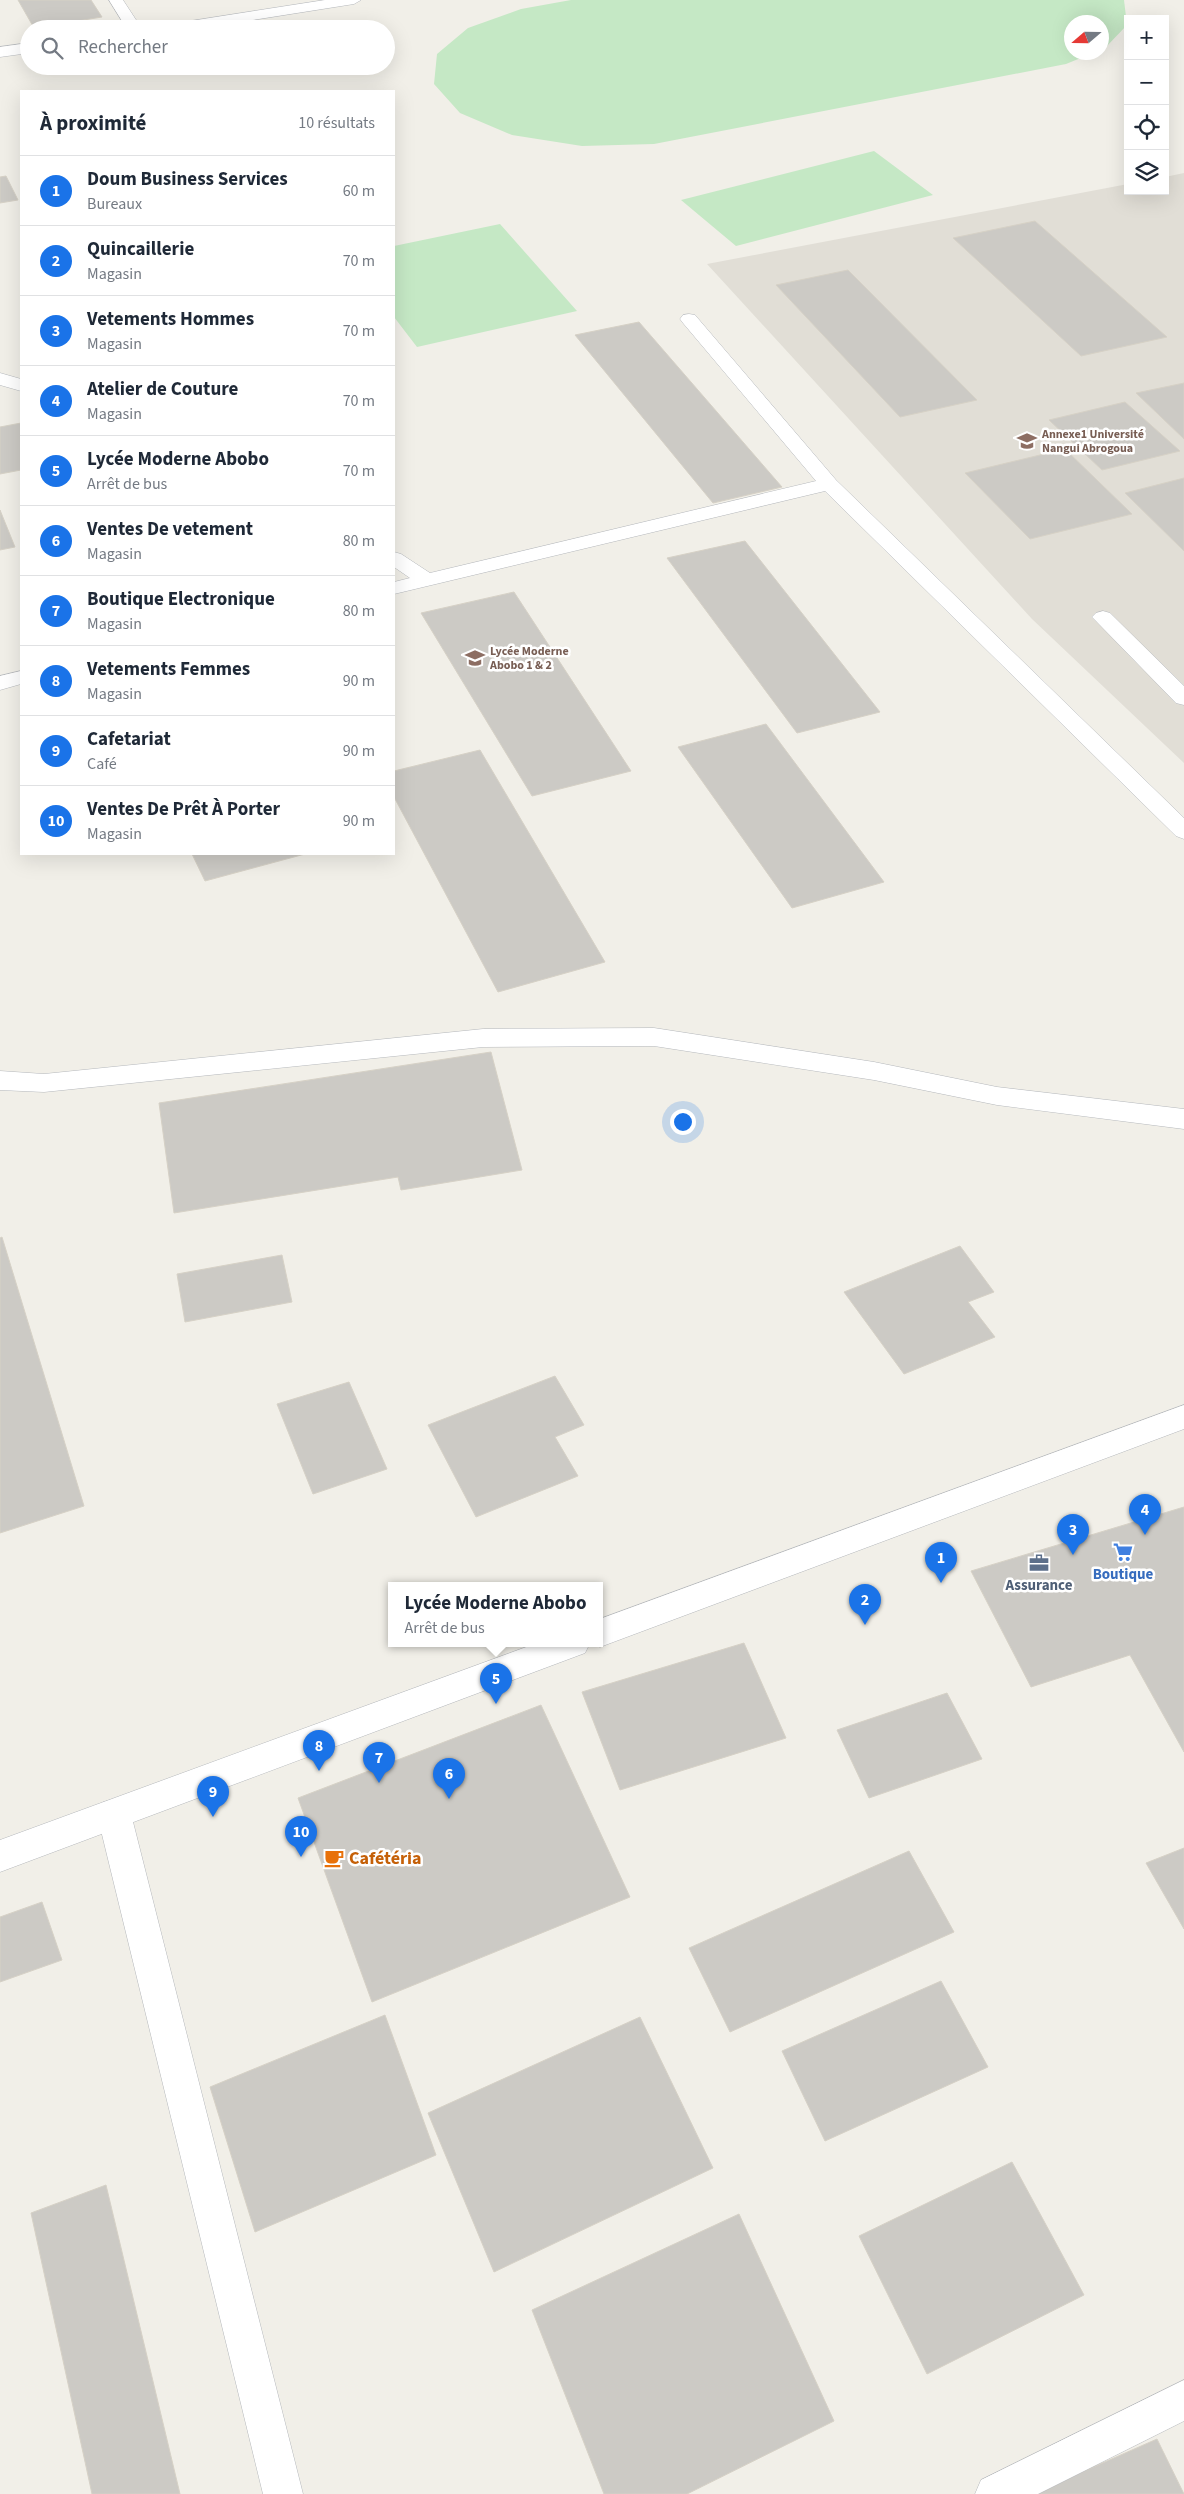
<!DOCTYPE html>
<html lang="fr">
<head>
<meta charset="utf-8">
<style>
  :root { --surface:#fff; --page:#f2f2f3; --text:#1f2937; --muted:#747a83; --line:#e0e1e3; --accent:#1a73e8 }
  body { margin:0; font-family:"Source Sans 3",sans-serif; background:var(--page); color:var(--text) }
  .controls { position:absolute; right:15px; top:15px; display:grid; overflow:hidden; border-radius:0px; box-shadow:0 5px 20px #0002 }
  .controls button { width:45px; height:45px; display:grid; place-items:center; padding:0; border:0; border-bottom:1px solid var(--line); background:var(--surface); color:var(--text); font:25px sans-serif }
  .compass { position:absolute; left:1064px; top:15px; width:45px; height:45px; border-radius:50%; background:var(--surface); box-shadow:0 5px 20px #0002; rotate:250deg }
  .you { position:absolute; left:682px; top:1121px; width:18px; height:18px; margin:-12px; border:4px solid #fff; border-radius:50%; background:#1a73e8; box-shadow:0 0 0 8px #1a73e833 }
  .badge { display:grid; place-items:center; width:32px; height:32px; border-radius:50%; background:var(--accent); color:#fff; font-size:16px; font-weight:700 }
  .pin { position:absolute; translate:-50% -41px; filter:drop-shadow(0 1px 2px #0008) }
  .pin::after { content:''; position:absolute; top:26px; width:18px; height:15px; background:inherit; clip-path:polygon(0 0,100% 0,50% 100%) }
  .popup { position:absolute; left:388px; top:1582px; width:215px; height:65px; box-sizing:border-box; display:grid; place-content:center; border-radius:0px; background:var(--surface); filter:drop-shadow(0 1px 4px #0005); font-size:16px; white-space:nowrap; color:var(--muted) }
  .popup b { font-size:19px; color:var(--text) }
  .popup::after { content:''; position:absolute; left:50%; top:100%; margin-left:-10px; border:10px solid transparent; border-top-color:var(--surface) }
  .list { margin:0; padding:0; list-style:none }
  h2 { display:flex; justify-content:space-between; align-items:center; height:65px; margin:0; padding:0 20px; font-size:21px }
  h2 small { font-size:16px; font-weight:400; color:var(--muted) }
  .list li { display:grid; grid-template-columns:32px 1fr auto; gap:15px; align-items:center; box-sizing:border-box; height:70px; padding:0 20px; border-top:1px solid var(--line) }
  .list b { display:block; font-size:19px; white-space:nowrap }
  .list p { margin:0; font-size:16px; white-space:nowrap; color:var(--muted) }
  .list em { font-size:16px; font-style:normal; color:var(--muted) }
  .icon { flex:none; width:28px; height:28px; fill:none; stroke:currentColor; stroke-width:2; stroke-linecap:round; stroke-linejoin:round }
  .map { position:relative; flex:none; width:1184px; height:2494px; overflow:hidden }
  .search { position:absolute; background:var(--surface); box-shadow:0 5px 20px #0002; left:20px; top:20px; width:375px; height:55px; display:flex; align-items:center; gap:12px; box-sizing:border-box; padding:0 18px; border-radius:28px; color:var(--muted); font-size:19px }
  .panel { position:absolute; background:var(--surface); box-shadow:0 5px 20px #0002; left:20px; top:90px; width:375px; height:765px; border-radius:0px }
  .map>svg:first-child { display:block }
  .education { fill:#e1ded6 }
  .green { fill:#c5e8c5 }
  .building { fill:#cccac5; stroke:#d6d1c6 }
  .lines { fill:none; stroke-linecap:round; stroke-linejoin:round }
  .service-casing { stroke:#b5b8bc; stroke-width:1 }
  .minor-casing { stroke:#b5b8bc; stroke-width:1 }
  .tertiary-casing { stroke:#b5b8bc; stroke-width:1 }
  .service { fill:#fff; fill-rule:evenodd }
  .minor { fill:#fff; fill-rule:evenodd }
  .tertiary { fill:#fff; fill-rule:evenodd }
  .labels { text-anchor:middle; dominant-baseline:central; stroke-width:5; stroke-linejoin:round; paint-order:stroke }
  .far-education-label { font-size:12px; font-weight:bold; fill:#785e54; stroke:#fff; text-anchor:start }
  .shop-label { font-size:15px; font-weight:bold; fill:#366cbe; stroke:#fff }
  .service-label { font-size:15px; font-weight:bold; fill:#4e5e75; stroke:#fff }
  .near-food-label { font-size:18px; font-weight:bold; fill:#c56008; stroke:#fff; text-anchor:start }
</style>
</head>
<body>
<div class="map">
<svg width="1184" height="2494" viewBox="0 0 1184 2494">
  <rect width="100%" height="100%" fill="#f1efe8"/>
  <!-- education -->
  <path class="education" d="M1184,173V763L1032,619L707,264L1128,184V191H1165V177Z"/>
  <!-- green -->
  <path class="green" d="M571,0H1124L1127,25L1106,47L1102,49V22H1072V52L1093,53L1066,64L654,144L582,146L512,135L460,113L434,84L437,54L468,28L521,9Z
    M874,151L933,195L736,246L681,200Z
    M500,224L577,311L417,347L394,317V246Z"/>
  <!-- building -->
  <path class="building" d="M18,0H91L102,17L34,28Z
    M6,176L18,200L0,203V177Z
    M1035,221L1167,337L1081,356L953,238Z
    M848,270L977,400L900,417L776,285Z
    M639,322L782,487L713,503L575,335Z
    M1184,383V439L1136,393Z
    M1125,402L1180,451L1102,470L1049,420Z
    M21,423V470L0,474V427Z
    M1065,449L1132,514L1030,539L965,473Z
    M1184,478V551L1125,493Z
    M0,510L15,547L0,550Z
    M745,541L880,712L797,733L667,558Z
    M514,592L631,771L532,796L421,613Z
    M766,724L884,882L792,908L678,747Z
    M480,750L605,962L498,992L394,797V771Z
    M192,854H305L205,881Z
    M491,1052L522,1170L401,1190L398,1177L174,1213L159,1103Z
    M2,1237L84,1506L0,1533V1238Z
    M960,1246L994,1292L968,1302L995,1337L904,1374L844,1292Z
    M282,1255L292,1302L185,1322L177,1274Z
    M555,1376L584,1425L555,1437L578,1476L476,1517L428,1425Z
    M349,1382L387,1469L313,1494L277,1404Z
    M1184,1507V1752L1130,1655L1031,1687L971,1571Z
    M744,1643L786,1738L620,1790L582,1692Z
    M947,1693L982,1759L869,1798L837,1730Z
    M541,1705L630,1897L372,2002L298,1798Z
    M1184,1848V1929L1146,1863Z
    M909,1851L954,1932L730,2032L689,1948Z
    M42,1902L62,1960L0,1982V1917Z
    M941,1981L988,2067L825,2141L782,2051Z
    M385,2015L436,2155L255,2232L210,2087Z
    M640,2017L713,2168L494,2272L428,2113Z
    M1012,2162L1084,2295L927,2374L859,2236Z
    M106,2185L180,2494H92L31,2213Z
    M739,2214L834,2421L687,2494H604L532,2310Z
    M1157,2439L1184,2494H1032Z"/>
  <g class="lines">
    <defs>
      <path id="service" d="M689,314L695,315L836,480L1184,818V839L1176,836L825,491L394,594V582L410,578L394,567V552L401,554L430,573L816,481L683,323L680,319L683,315Z
        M0,373L21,379V391L0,385Z
        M1103,611L1110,613L1184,686V705L1176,703L1096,621L1092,617L1096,613Z
        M21,671V684L0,690V676Z
        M654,1028L874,1062L997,1087L1184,1109V1129L997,1105L874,1080L654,1046L483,1047L44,1092L0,1090V1071L44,1074L483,1029Z"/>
      <path id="minor" d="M109,0H123L142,29H127Z
        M325,0H361L354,4L196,29H158L165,25Z
        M29,43V53L0,57V47Z
        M114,1799L126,1803L131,1814L303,2494H263L97,1814L102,1803Z
        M1184,2380V2421L1038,2494H975L981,2480Z"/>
      <path id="tertiary" d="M1184,1405V1429L600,1647L590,1643L585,1653L0,1872V1840L537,1643H600V1619Z"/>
    </defs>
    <!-- service casing -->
    <use href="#service" class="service-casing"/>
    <!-- minor casing -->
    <use href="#minor" class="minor-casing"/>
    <!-- tertiary casing -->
    <use href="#tertiary" class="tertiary-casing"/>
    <!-- service -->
    <use href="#service" class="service"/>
    <!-- minor -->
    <use href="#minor" class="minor"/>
    <!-- tertiary -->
    <use href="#tertiary" class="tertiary"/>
  </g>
  <!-- icons -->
  <defs>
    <symbol id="university-bare" viewBox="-9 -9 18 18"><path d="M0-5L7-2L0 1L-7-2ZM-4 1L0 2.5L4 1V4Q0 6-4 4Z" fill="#8d6e63" stroke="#fff" stroke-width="2.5" paint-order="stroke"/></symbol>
    <symbol id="school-bare" viewBox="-9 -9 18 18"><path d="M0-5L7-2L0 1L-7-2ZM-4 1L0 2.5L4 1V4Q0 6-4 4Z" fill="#8d6e63" stroke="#fff" stroke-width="2.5" paint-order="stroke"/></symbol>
    <symbol id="supermarket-bare" viewBox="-9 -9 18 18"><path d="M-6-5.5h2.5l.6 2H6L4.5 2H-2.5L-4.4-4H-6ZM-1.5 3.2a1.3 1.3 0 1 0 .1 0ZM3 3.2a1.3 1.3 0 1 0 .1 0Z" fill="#3f7fe0" stroke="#fff" stroke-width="2.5" paint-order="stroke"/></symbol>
    <symbol id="office-bare" viewBox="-9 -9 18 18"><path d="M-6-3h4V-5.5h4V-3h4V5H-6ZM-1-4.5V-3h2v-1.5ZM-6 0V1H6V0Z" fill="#5c6f8a" stroke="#fff" stroke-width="2.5" paint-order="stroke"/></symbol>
    <symbol id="cafe-bare" viewBox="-9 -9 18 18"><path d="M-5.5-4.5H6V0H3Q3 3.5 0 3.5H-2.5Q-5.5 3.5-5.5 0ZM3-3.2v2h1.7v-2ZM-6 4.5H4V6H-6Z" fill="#e8710a" stroke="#fff" stroke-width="2.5" paint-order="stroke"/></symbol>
  </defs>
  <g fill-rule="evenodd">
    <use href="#university-bare" x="1013" y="427" width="28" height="28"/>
    <use href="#school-bare" x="461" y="644" width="28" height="28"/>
    <use href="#supermarket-bare" x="1109" y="1538" width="28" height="28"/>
    <use href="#office-bare" x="1025" y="1549" width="28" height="28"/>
    <use href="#cafe-bare" x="320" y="1844" width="28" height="28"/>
  </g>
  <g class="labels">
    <!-- far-education labels -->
    <g class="far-education-label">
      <text x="1042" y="434">Annexe1 Université<tspan x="1042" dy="14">Nangui Abrogoua</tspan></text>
      <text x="490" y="651">Lycée Moderne<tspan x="490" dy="14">Abobo 1 &amp; 2</tspan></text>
    </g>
    <!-- shop labels -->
    <g class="shop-label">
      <text x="1123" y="1574">Boutique</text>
    </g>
    <!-- service labels -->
    <g class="service-label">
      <text x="1039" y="1585">Assurance</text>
    </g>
    <!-- near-food labels -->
    <g class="near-food-label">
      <text x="349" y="1858">Cafétéria</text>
    </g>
  </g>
</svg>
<div class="controls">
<button>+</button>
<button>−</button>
<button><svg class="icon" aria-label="locate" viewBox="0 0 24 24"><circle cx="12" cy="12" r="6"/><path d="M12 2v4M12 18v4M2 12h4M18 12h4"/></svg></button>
<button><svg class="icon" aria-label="layers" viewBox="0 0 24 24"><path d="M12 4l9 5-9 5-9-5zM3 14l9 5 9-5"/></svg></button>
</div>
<svg class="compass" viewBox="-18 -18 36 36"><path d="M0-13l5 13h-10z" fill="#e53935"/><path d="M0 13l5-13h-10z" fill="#747a83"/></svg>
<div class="you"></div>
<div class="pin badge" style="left:941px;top:1583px">1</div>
<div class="pin badge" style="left:865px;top:1625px">2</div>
<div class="pin badge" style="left:1073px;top:1555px">3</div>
<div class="pin badge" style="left:1145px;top:1535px">4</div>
<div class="pin badge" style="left:496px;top:1704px">5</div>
<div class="popup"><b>Lycée Moderne Abobo</b>Arrêt de bus</div>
<div class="pin badge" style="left:449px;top:1799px">6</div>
<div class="pin badge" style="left:379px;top:1783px">7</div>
<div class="pin badge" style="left:319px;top:1771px">8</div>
<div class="pin badge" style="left:213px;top:1817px">9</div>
<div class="pin badge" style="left:301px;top:1857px">10</div>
<div class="search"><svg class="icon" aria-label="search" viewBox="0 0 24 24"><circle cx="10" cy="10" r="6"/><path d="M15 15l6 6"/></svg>Rechercher</div>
<section class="panel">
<h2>À proximité<small>10 résultats</small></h2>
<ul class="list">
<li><span class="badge">1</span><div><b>Doum Business Services</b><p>Bureaux</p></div><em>60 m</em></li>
<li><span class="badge">2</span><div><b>Quincaillerie</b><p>Magasin</p></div><em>70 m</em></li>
<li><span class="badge">3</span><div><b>Vetements Hommes</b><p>Magasin</p></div><em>70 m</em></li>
<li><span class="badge">4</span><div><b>Atelier de Couture</b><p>Magasin</p></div><em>70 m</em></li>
<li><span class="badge">5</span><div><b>Lycée Moderne Abobo</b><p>Arrêt de bus</p></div><em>70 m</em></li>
<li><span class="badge">6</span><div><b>Ventes De vetement</b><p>Magasin</p></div><em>80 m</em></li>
<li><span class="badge">7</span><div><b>Boutique Electronique</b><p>Magasin</p></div><em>80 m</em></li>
<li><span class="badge">8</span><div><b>Vetements Femmes</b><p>Magasin</p></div><em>90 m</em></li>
<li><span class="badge">9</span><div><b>Cafetariat</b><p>Café</p></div><em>90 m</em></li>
<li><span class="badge">10</span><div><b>Ventes De Prêt À Porter</b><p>Magasin</p></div><em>90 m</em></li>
</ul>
</section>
</div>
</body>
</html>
